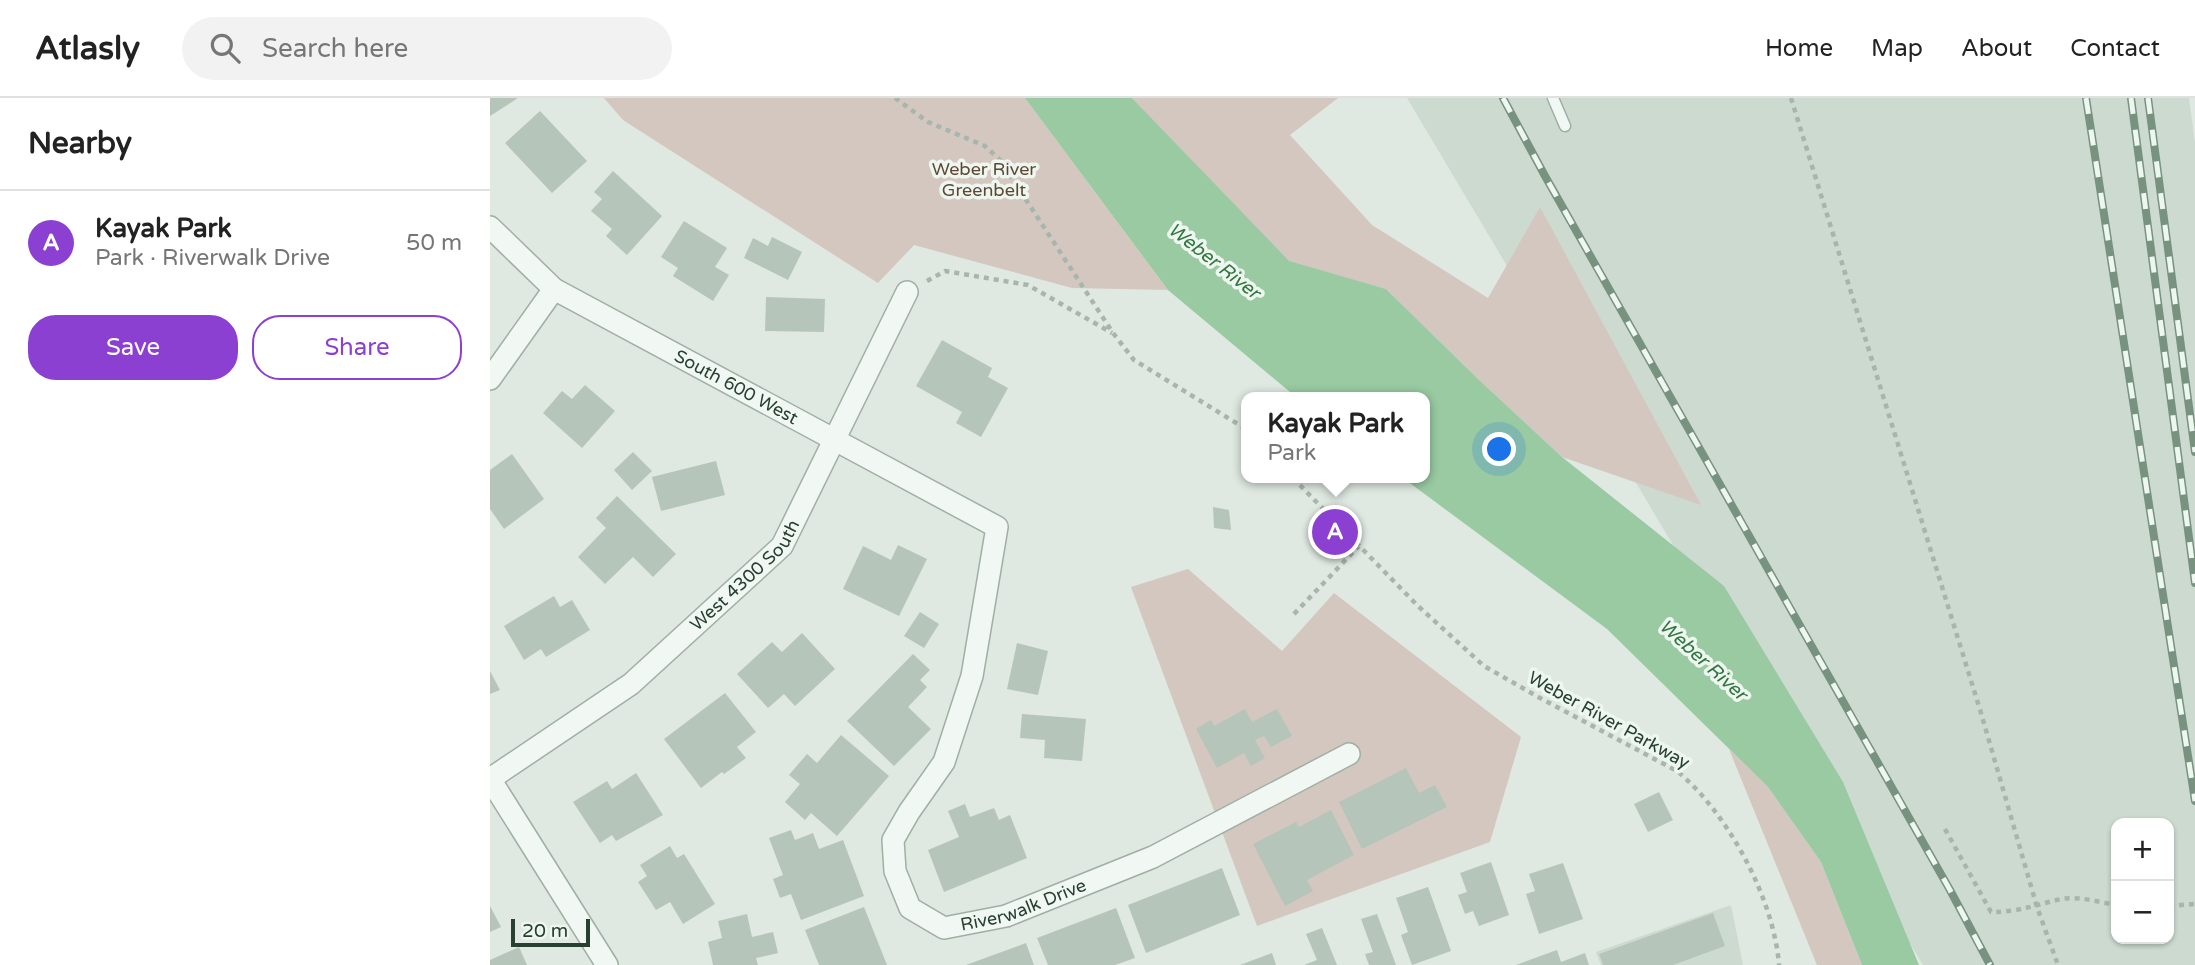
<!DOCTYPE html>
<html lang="en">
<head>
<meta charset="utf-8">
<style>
  :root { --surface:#fff; --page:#f2f2f2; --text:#222; --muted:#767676; --line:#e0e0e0; --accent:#8b40d1 }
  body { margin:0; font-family:"Varela Round",sans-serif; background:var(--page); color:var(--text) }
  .controls { position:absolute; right:21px; bottom:21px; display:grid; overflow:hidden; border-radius:14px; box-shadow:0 2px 5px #0004 }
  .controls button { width:63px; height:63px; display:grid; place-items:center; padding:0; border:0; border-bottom:2px solid var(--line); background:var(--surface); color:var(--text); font:35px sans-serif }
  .scale { position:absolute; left:21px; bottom:18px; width:79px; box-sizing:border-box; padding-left:7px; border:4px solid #27402f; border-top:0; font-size:19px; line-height:24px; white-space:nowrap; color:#27402f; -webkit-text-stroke:5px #eef6f0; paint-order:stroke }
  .you { position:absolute; left:1010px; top:352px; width:24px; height:24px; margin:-18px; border:5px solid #fff; border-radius:50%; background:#1a73e8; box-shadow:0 0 0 10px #1a73e833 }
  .badge { display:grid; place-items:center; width:46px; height:46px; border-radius:50%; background:var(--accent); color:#fff; font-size:23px; font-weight:700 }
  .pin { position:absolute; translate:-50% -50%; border:4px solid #fff; box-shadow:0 2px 7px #0006 }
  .popup { position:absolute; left:751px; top:294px; width:189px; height:91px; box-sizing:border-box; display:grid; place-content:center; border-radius:14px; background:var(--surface); filter:drop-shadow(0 2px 5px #0005); font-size:23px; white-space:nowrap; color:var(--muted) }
  .popup b { font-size:26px; color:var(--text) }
  .popup::after { content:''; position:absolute; left:50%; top:100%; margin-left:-14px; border:14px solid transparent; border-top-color:var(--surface) }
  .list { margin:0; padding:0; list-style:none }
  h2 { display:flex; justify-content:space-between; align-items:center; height:91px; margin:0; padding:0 28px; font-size:30px }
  h2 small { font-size:23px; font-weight:400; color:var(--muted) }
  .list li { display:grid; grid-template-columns:46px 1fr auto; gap:21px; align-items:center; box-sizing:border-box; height:105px; padding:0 28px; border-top:2px solid var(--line) }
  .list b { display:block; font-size:26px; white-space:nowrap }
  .list p { margin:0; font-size:23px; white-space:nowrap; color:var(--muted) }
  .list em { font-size:23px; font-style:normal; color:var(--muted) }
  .actions { display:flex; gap:14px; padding:21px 28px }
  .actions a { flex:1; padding:16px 0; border:2px solid var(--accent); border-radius:28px; text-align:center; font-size:24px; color:var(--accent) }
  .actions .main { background:var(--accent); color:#fff }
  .icon { flex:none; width:38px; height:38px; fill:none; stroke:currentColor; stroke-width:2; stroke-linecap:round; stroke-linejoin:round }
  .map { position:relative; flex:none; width:1705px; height:867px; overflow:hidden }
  header { display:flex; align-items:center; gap:42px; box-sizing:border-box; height:98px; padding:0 35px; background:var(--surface); border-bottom:2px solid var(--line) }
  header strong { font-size:33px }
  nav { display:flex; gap:38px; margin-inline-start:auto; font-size:24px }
  .search { width:490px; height:63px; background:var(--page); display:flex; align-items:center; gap:18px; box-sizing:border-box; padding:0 24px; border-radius:38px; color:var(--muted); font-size:26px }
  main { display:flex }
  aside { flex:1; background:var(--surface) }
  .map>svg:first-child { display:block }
  .built { fill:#cddad0; fill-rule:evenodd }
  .green { fill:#d3c7c0 }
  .water { fill:#99caa2 }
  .building { fill:#b6c5ba }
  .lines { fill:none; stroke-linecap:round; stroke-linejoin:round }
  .service-casing { stroke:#a0afa4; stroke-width:13 }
  .minor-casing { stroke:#a0afa4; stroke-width:24 }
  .path { stroke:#a8b5ac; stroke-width:4.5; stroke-dasharray:5 5; stroke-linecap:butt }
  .service { stroke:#f1f7f3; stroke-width:10 }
  .minor { stroke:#f1f7f3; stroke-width:21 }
  .rail-casing { stroke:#789280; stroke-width:8 }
  .rail { stroke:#eef6f0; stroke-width:5; stroke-dasharray:16; stroke-linecap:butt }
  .labels { text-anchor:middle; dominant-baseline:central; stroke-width:7; stroke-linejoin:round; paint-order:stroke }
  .park-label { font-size:18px; fill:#5c4734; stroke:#eef6f0 }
  .street-label { font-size:18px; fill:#27402f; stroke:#eef6f0 }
  .water-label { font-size:19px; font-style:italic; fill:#317540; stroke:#eef6f0 }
</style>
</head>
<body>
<header>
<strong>Atlasly</strong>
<div class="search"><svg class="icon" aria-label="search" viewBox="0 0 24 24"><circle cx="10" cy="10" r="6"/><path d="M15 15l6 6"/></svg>Search here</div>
<nav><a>Home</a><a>Map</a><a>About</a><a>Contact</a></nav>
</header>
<main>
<aside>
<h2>Nearby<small></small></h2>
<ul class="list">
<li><span class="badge">A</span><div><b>Kayak Park</b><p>Park · Riverwalk Drive</p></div><em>50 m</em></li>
</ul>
<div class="actions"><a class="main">Save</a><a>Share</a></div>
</aside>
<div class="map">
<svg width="1705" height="867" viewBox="0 0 1705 867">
  <rect width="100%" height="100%" fill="#dfe8e1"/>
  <!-- built -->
  <path class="built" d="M917,0H1699L1705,45V867H1433ZM1626,725H1679V841H1626Z
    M1241,807L1253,867H1111L1106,854Z"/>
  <!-- green -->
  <path class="green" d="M114,0H535L678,192L582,190L424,147L388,185L133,22Z
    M642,0H848L800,37L882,127L998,200L1050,109L1211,407L1072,359L987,280L896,191L799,164Z
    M698,471L792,553L844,495L1031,639L1000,744L767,828L641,489Z
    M1239,651L1278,689L1331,764L1372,867H1327Z"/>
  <!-- water -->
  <path class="water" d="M535,0H642L799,163L896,191L987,280L1072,359L1234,488L1353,684L1429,867H1372L1331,764L1278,689L1117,531L913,380H934V299H806L678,192Z"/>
  <!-- building -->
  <path class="building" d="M0,0H28L0,18Z
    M50,13L97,63L62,95L15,45Z
    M123,73L172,118L137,157L116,138L122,131L101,113L112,101L104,94Z
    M194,123L237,150L225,169L239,177L223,203L183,178L188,170L171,159Z
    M282,139L312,154L298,182L254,160L263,140L278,148Z
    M276,199L335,201L334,234L275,233Z
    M452,242L502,270L498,279L518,290L491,339L466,325L472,314L426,288Z
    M95,287L125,313L92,350L53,315L72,293L82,301Z
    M143,354L162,373L142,392L124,372Z
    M22,356L54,401L14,431L0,411V372Z
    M226,363L235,397L171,413L162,379Z
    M127,398L186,456L163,479L143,459L115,486L88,459L116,430L106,420Z
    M723,409L739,412L741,432L724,430Z
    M408,447L437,461L409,518L353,491L373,448L401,462Z
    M64,498L70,509L82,502L100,532L56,559L51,551L34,562L14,528Z
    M430,514L449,526L434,550L414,538Z
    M312,535L345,571L305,608L294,596L278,610L247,576L282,544L292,554Z
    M527,545L558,553L548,597L517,591Z
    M423,556L440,572L430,582L437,589L418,609L441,631L404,668L357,623Z
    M0,573L10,592L0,596Z
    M235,595L266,634L247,649L256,660L234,676L232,674L211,690L174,641Z
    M755,611L762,624L787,611L802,638L781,649L774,638L765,642L775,660L761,668L754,655L727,670L706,631L721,622L724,628Z
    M532,616L596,621L592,663L554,660L555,642L530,640Z
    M351,637L399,678L347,738L321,715L315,722L295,704L310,686L299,677L317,656L327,665Z
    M916,670L929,695L945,687L957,709L872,751L849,704Z
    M146,675L173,717L126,743L122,737L110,745L83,704L117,683L122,691Z
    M1169,694L1183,722L1158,734L1144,706Z
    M475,706L480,719L504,710L509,722L520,717L537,760L454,794L438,752L469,739L458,713Z
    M841,712L864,757L817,782L823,793L795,808L763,746L806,724L809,729Z
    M301,732L305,742L323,735L329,751L353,742L374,798L311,822L301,796L290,800L283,781L293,777L279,740Z
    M180,748L187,760L194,756L225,806L193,826L180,804L166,812L148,784L157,778L150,767Z
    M1001,764L1019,817L989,828L983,813L975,816L968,797L977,794L970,775Z
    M1073,765L1093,821L1049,836L1036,796L1045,793L1039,776Z
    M732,770L750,817L656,855L638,807Z
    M938,789L961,853L922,867L911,837L918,834L906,800Z
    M0,808L11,829L0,834Z
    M374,809L397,867H329L315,832Z
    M626,810L645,860L625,867H558L547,840Z
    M1223,815L1235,848L1183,867H1113L1109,856Z
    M257,816L262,839L283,834L288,855L266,860L268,867H223L218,844L232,840L228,823Z
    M887,816L906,867H879L875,856L883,854L871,821Z
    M832,830L847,867H814L827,862L816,836Z
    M536,845L544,867H476Z
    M29,849L37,867H0V862Z
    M1067,852L1071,864L1095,855L1099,867H1026Z
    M782,855L786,867H750Z"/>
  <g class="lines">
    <defs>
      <path id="service" d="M1063,0L1075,28"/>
      <g id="minor">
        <path id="s1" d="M0,129L64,191L507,429L482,578L454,664L419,714L403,742L405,773L420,810L454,830L516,818L663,759L859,656"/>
        <path d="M0,281L64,191"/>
        <path id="s2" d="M117,867L0,681L141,586L292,448L417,194"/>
      </g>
    </defs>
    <!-- service casing -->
    <use href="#service" class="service-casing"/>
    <!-- minor casing -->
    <use href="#minor" class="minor-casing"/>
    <!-- path -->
    <path class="path" d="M405,0L438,24L495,48L510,62L623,235L644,262L756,331
      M1301,0L1491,615L1547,809L1568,867
      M437,183L455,173L538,187L622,235
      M803,380L928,508L994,568L1050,600L1187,673C1238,715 1284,801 1289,867
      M804,516L869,448
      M1455,731L1501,814C1530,814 1545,807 1571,801C1589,798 1609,804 1626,807
      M1679,808L1705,806"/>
    <!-- service -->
    <use href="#service" class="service"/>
    <!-- minor -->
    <use href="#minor" class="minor"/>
    <defs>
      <path id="rail" d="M1013,0L1055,78L1460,792L1500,867
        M1596,0L1705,703
        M1641,0L1705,485
        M1658,0L1705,354"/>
    </defs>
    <!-- rail casing -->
    <use href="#rail" class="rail-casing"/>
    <!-- rail -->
    <use href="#rail" class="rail"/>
  </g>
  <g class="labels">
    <!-- park labels -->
    <g class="park-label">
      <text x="494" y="71">Weber River<tspan x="494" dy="21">Greenbelt</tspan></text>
    </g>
    <!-- street labels -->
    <g class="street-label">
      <text stroke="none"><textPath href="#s1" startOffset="296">South 600 West</textPath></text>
      <text stroke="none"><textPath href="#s2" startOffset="548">West 4300 South</textPath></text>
      <text transform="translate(1119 622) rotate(29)">Weber River Parkway</text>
      <text stroke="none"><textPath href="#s1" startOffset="1120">Riverwalk Drive</textPath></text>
    </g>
    <!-- water labels -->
    <g class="water-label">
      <text transform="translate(724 163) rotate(38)">Weber River</text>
      <text transform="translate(1213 562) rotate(42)">Weber River</text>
    </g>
  </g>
</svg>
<div class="controls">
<button>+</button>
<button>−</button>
</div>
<div class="scale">20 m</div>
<div class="you"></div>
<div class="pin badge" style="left:845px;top:434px">A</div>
<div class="popup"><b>Kayak Park</b>Park</div>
</div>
</main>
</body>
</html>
